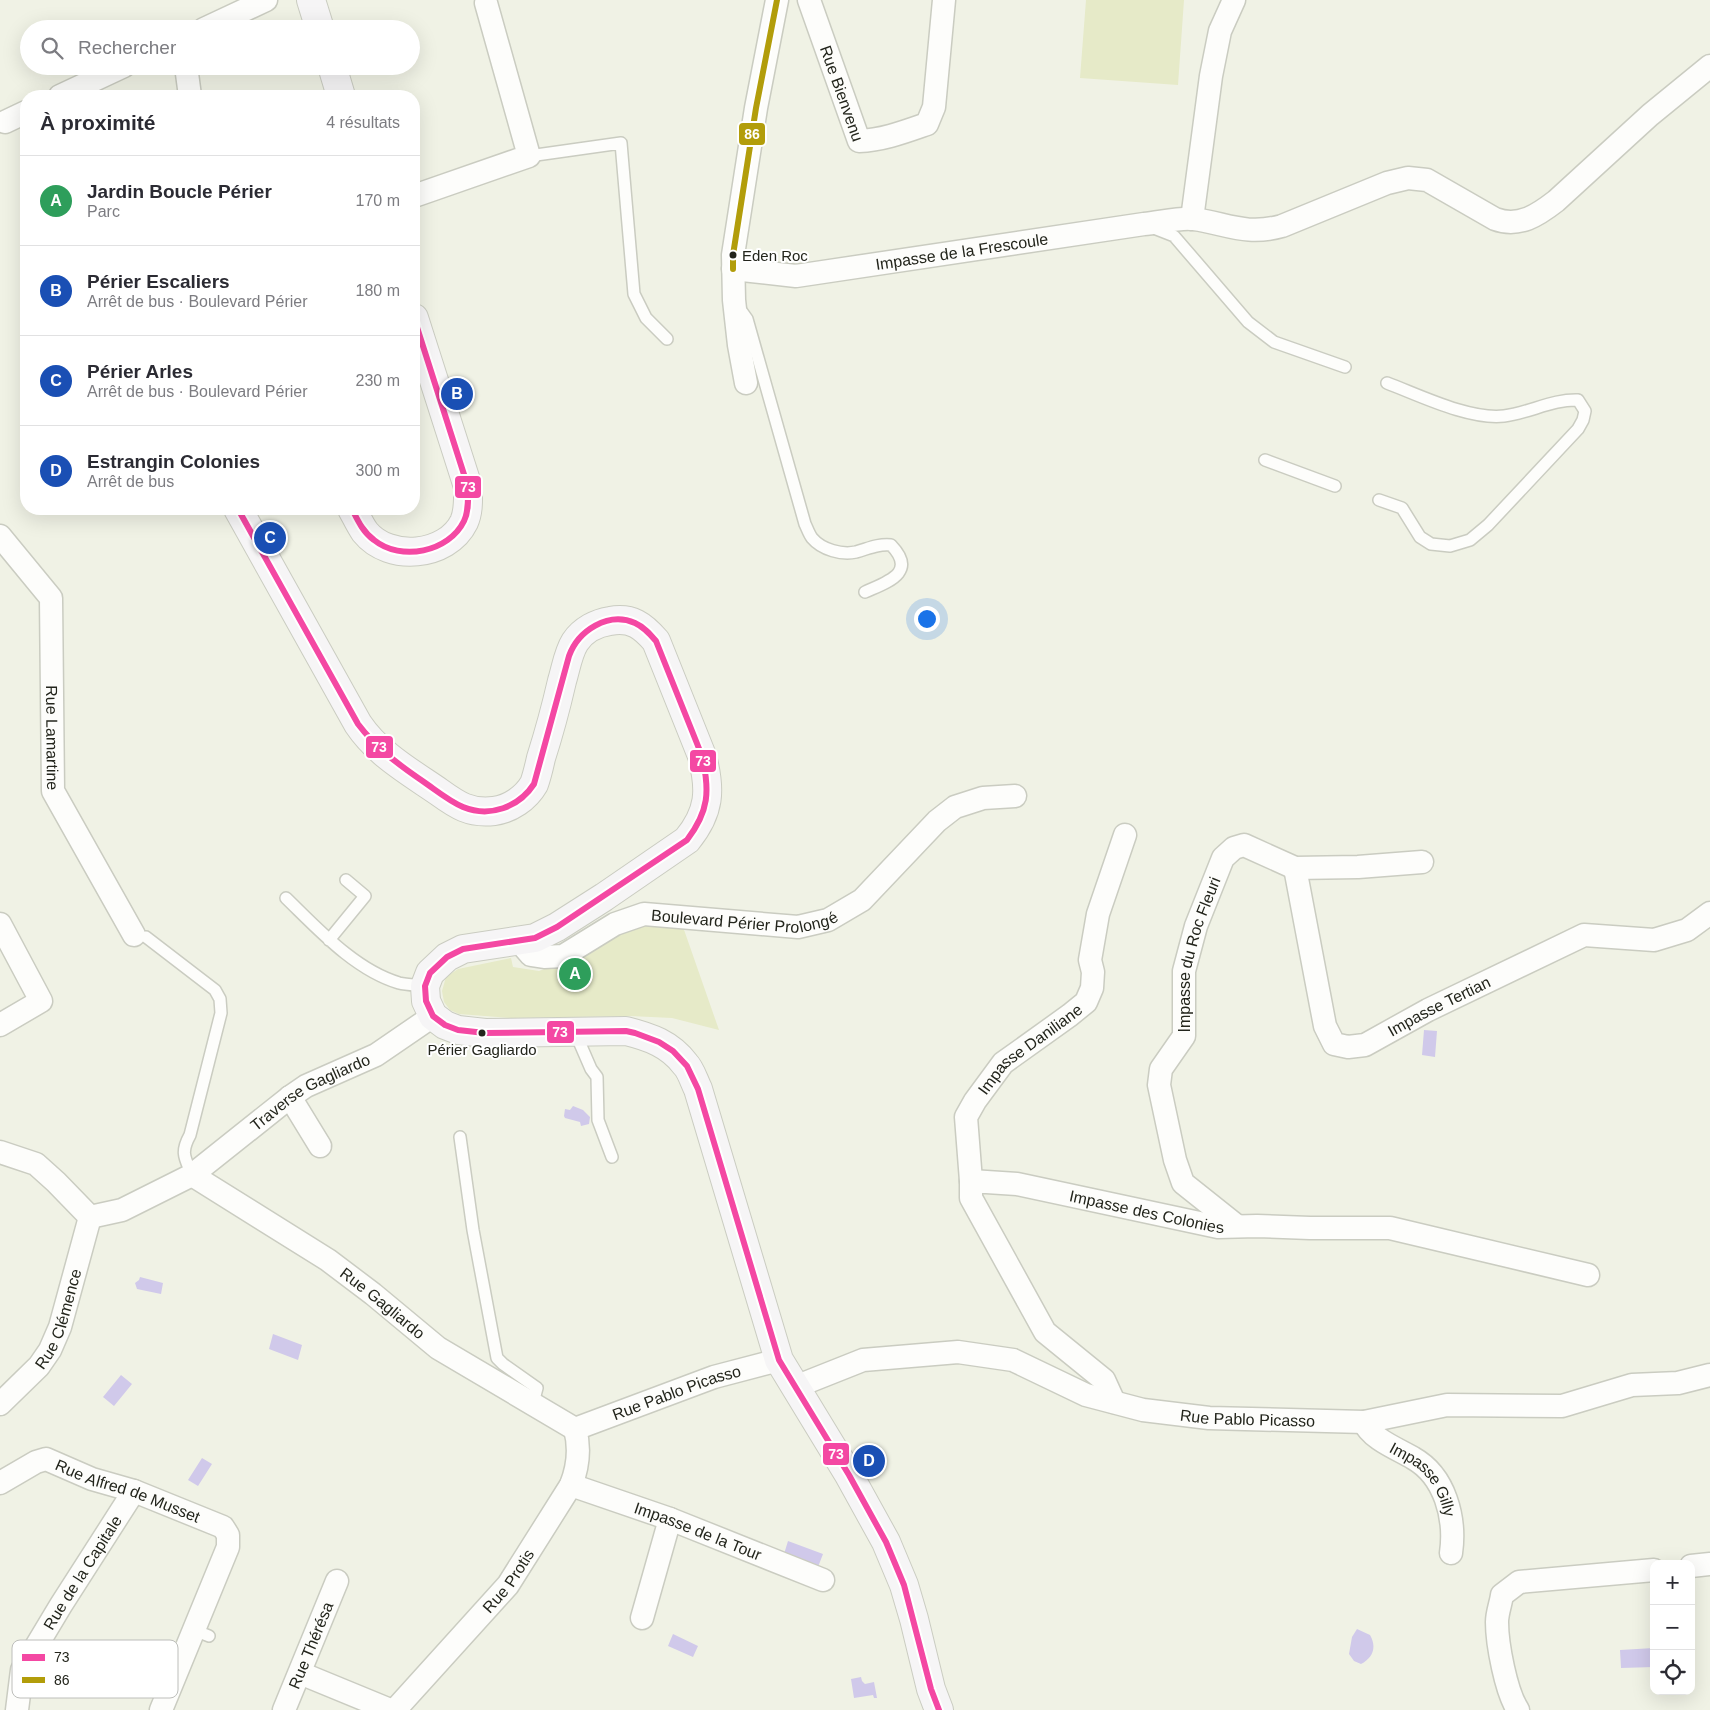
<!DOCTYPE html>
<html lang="fr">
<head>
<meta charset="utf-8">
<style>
  :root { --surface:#fff; --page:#f7f7f7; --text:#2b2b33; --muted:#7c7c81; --line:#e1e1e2; --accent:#d93025 }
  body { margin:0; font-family:Arial,sans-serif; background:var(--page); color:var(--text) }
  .controls { position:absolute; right:15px; bottom:15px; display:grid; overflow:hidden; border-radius:10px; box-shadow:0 5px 20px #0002 }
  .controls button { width:45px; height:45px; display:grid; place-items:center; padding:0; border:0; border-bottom:1px solid var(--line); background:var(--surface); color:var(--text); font:25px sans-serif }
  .you { position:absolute; left:926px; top:618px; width:18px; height:18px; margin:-12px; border:4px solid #fff; border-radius:50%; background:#1a73e8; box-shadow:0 0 0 8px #1a73e833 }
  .badge { display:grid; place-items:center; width:32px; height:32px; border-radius:50%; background:var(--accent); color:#fff; font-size:16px; font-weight:700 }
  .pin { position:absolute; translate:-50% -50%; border:2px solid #fff; box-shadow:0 1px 5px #0006 }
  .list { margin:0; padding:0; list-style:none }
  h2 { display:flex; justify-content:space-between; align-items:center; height:65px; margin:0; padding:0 20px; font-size:21px }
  h2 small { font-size:16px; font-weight:400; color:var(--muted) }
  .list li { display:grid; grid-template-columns:32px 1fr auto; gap:15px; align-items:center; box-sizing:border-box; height:90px; padding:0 20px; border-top:1px solid var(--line) }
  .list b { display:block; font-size:19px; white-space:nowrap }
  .list p { margin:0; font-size:16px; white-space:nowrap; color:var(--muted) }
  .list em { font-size:16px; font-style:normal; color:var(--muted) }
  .icon { flex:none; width:28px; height:28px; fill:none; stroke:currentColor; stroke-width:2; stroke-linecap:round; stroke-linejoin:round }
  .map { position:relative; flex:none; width:1710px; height:1710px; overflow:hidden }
  .search { position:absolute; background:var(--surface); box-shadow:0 5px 20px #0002; left:20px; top:20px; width:400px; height:55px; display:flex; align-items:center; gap:12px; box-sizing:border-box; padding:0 18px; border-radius:28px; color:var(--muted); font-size:19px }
  .panel { position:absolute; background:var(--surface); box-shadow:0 5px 20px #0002; left:20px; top:90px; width:400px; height:425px; border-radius:20px }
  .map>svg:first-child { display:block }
  .green { fill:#e6eac8 }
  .water { fill:#d0c9ea }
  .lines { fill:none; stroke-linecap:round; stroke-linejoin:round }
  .lane-casing { stroke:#caccc1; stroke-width:14 }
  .street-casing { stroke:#caccc1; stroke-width:25 }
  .secondary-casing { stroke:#caccc1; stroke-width:30 }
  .lane { stroke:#fdfdfb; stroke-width:11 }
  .street { stroke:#fdfdfb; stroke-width:22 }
  .secondary { stroke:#f6f5f6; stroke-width:28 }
  .bus-1-casing { stroke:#fff; stroke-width:10 }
  .bus-2-casing { stroke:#fff; stroke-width:10 }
  .bus-1 { stroke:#f448a3; stroke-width:6 }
  .bus-2 { stroke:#b29d0a; stroke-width:6 }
  .bus-dot { fill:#23251c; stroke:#fff; stroke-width:2 }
  .labels { text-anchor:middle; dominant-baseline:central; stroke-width:4; stroke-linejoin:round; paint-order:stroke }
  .bus-label { font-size:15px; fill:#23251c; stroke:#fff; text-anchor:start }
  .street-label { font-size:16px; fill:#23251c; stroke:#fff }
  .key { fill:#fff; stroke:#bdbebb; stroke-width:1 }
  .key-label { font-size:14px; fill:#23251c }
  .line-badge { stroke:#fff; stroke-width:2 }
  .badge-label { font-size:14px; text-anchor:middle; font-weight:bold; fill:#fff }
</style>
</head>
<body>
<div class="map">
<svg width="1710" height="1710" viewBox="0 0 1710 1710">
  <rect width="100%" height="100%" fill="#f0f2e5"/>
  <!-- green -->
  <path class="green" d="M1086,0H1184L1178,85L1080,78Z
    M645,922L682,924L719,1030L672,1018L630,1016L510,1018L459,1014L450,1010L444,1002L442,991L446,977L458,969L511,958L513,967L539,971L566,961Z"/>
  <!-- water -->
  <path class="water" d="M1424,1030L1437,1031L1435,1057L1422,1055Z
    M573,1106L583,1110L590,1117L589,1124L581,1126L580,1122L565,1118L564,1116L565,1109L570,1110Z
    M140,1277L163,1283L161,1294L137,1289L135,1283L139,1280Z
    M273,1334L302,1345L298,1360L269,1349Z
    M121,1375L132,1384L114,1406L103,1397Z
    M202,1458L212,1464L198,1486L188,1480Z
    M788,1541L823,1554L818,1567L784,1554Z
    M1357,1629L1370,1635C1377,1647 1373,1658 1361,1664L1354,1661L1349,1654L1352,1637Z
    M673,1634L698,1646L693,1657L668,1646Z
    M1654,1648V1667L1621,1668L1620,1650Z
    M861,1677L862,1681L865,1684L874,1682L877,1698H874L873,1695L854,1698L851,1679Z"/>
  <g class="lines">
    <defs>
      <path id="lane" d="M529,156L621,143L634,294L646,318L667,339
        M1151,227L1174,236L1248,322L1274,342L1345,367
        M742,312L747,319L805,524C807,528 809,534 812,538C822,550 842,555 856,552C870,548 877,544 891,545C918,573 887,582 865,592
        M1265,460L1335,486
        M1379,500L1402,508L1420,537L1431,544L1450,546L1470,540L1488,525L1578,429L1583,420L1585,411L1578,400C1553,399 1529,413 1504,416C1469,420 1419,395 1387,383
        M286,898C318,929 355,970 399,983C407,985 417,985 425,986
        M146,937L215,990L220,999L221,1013L190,1135C180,1153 185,1158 192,1175
        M329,940L365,896L346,880
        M575,1032L591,1069L597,1077L598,1120L612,1157
        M460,1137L473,1230L497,1358L503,1364L537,1388L533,1403
        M194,1630L209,1636"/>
      <g id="street">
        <path id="s1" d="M809,0L859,141C883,140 904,132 927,124L934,107L944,0"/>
        <path d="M204,29L266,0"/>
        <path d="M186,66L190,96"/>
        <path d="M60,96L124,66"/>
        <path d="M5,122L26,112"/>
        <path d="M414,196L529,156L486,3"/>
        <path d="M1192,219L1211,76L1220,31L1234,0"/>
        <path id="s2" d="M733,269L796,276L1144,224C1158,223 1180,217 1194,219C1228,224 1246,236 1282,226L1387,183L1408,178L1427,180L1495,219C1519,228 1538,215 1556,201L1650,115L1710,66"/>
        <path d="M746,383L739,345L734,300L733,255L756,108L777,0"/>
        <path id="s3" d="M0,536L51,598L53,791L134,935"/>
        <path id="s4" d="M1295,868L1325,1026L1334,1044L1348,1047L1365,1045L1428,1010L1584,935L1654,940L1687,930L1710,913"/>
        <path d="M0,924L41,1001L0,1025"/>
        <path id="s5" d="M518,940L531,955L544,957L563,956L615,924L644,914L798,927L828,920L862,900L937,821L955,807L983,798L1015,796"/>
        <path d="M290,1097L320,1146"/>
        <path id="s6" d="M0,1152L36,1164L56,1182L90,1217L122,1210L192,1175L290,1097L306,1086L376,1055L433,1016"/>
        <path id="s7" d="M192,1175L328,1260L373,1294L438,1348L575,1429"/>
        <path id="s8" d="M971,1181L966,1117L975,1101L1003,1063L1070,1015L1086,1002L1092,988L1093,972L1090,960L1098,914L1125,835"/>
        <path id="s9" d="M1237,1226L1183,1183L1175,1160L1159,1085L1161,1069L1184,1036V971L1196,926L1223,858L1234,848L1244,845L1295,868L1358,867L1422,862"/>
        <path id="s10" d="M795,1387L863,1360L958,1352L1013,1360L1086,1395L1143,1410L1209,1418L1364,1422L1447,1405L1562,1406L1632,1385L1678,1383L1710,1375"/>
        <path id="s11" d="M1114,1402L1104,1380L1045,1332L971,1198V1181L1017,1184L1218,1227L1257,1226L1310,1228H1390L1588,1275"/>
        <path id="s12" d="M0,1404L39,1366L50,1350L60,1327L90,1217"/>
        <path id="s13" d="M1364,1422C1371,1439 1398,1449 1413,1458C1445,1476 1456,1518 1451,1553"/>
        <path id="s14" d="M575,1429L714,1377L779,1360"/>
        <path id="s15" d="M0,1483L36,1462L46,1459L92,1479L134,1491L223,1527L228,1535V1547L161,1710"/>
        <path id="s16" d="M571,1485L670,1519L823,1580"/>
        <path d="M1691,1566L1710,1564"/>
        <path d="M642,1618L670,1519"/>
        <path d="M300,1673L390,1710"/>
        <path id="s17" d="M17,1710L22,1670L61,1605L134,1491"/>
        <path id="s18" d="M284,1710L337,1581"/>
        <path id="s19" d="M395,1710L508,1585L571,1485C578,1467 580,1447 575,1429"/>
        <path d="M1518,1710C1506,1692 1497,1644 1497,1622C1497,1613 1501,1603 1502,1595L1519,1582L1654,1570"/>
      </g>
      <path id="secondary" d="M311,0L320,29
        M332,66L341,96
        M238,509L358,724C378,754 410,772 439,792C457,805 470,814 494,811C510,809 526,798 534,784C537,776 539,767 541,758C549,733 556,707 562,681C566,668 568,653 575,642C583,630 597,623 610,621C632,617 643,626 656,641L702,756C711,790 710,812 687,840L604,897L557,927L535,938L463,949L447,957L430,973L425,986L426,1001L433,1016L445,1025L458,1030L485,1033L626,1031C650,1037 670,1044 685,1064C691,1070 694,1081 698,1089L779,1360L849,1475L886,1542L904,1585L914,1619L931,1689L939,1710
        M352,509C356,516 360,525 365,532C389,562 447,557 464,522C469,511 468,499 468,487L414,318"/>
    </defs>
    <!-- lane casing -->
    <use href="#lane" class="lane-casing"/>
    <!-- street casing -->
    <use href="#street" class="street-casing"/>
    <!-- secondary casing -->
    <use href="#secondary" class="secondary-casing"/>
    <!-- lane -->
    <use href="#lane" class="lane"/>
    <!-- street -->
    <use href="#street" class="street"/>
    <!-- secondary -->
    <use href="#secondary" class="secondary"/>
    <defs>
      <path id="bus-1" d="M238,509L358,724C376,748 399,765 424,782C437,791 449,801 463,807C490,818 519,807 534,784L569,656C578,631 608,611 635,623C644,627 650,634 656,641L702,756C710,791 709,811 687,840L557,927L535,938L463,949L447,957L430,973L425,986L426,1001L433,1016L445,1025L458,1030L485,1033L626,1031L635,1033L659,1042L673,1051L687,1066L698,1089L779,1360L849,1475L886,1542L904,1585L931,1689L939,1710
        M352,509C358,521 363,532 374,540C401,562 449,552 464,521C469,511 468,498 468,487L414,318"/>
      <path id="bus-2" d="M733,269V255L756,108L777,0"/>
    </defs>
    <!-- bus-1 casing -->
    <use href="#bus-1" class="bus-1-casing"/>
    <!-- bus-2 casing -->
    <use href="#bus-2" class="bus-2-casing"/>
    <!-- bus-1 -->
    <use href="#bus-1" class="bus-1"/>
    <!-- bus-2 -->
    <use href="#bus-2" class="bus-2"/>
  </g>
  <!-- markers -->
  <g class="bus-dot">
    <circle cx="733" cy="255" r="4.5"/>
    <circle cx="482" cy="1033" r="4.5"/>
  </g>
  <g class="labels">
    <!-- bus labels -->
    <g class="bus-label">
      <text x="742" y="255">Eden Roc</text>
      <text x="482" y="1049" text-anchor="middle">Périer Gagliardo</text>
    </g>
    <!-- street labels -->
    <g class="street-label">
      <text stroke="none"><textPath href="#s1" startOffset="99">Rue Bienvenu</textPath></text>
      <text stroke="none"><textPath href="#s2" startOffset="231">Impasse de la Frescoule</textPath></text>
      <text stroke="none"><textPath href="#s3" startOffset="220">Rue Lamartine</textPath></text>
      <text stroke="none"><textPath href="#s5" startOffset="245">Boulevard Périer Prolongé</textPath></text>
      <text stroke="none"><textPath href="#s9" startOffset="310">Impasse du Roc Fleuri</textPath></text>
      <text stroke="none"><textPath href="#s4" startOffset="296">Impasse Tertian</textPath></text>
      <text stroke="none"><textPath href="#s8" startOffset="159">Impasse Daniliane</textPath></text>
      <text stroke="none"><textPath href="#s6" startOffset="370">Traverse Gagliardo</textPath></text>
      <text stroke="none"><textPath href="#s11" startOffset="449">Impasse des Colonies</textPath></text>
      <text stroke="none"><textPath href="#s7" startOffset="230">Rue Gagliardo</textPath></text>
      <text stroke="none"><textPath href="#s12" startOffset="106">Rue Clémence</textPath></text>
      <text stroke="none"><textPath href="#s14" startOffset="108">Rue Pablo Picasso</textPath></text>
      <text stroke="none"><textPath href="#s10" startOffset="469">Rue Pablo Picasso</textPath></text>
      <text stroke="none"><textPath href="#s13" startOffset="85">Impasse Gilly</textPath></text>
      <text stroke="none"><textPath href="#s15" startOffset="140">Rue Alfred de Musset</textPath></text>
      <text stroke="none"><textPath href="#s16" startOffset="135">Impasse de la Tour</textPath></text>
      <text stroke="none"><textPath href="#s17" startOffset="155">Rue de la Capitale</textPath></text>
      <text stroke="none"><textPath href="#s19" startOffset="172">Rue Protis</textPath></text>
      <text stroke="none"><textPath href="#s18" startOffset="70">Rue Thérésa</textPath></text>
    </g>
  </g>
  <!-- legend -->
  <rect x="12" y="1640" width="166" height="58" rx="8" class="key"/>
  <rect x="22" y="1654" width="23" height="7" fill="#f448a3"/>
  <rect x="22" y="1677" width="23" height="6" fill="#b29d0a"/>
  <g class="key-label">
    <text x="54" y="1662">73</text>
    <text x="54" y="1685">86</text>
  </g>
  <g class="line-badge">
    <rect x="738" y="122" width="28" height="24" rx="5" fill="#b29d0a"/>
    <rect x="454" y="475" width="28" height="24" rx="5" fill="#f448a3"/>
    <rect x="365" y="735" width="29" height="24" rx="5" fill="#f448a3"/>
    <rect x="689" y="749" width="28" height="24" rx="5" fill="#f448a3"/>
    <rect x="546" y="1020" width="29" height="24" rx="5" fill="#f448a3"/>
    <rect x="822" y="1442" width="28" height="24" rx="5" fill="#f448a3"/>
  </g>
  <g class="badge-label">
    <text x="752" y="139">86</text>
    <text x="468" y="492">73</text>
    <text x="379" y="752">73</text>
    <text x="703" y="766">73</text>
    <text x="560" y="1037">73</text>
    <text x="836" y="1459">73</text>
  </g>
</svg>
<div class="controls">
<button>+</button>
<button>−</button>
<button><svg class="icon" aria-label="locate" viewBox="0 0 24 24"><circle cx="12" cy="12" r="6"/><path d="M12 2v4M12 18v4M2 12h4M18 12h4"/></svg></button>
</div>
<div class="you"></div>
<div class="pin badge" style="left:575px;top:974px;background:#2e9e5b">A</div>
<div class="pin badge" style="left:457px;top:394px;background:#1a4fb4">B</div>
<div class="pin badge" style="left:270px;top:538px;background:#1a4fb4">C</div>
<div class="pin badge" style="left:869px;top:1461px;background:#1a4fb4">D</div>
<div class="search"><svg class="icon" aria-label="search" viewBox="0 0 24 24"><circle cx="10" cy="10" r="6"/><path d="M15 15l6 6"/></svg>Rechercher</div>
<section class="panel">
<h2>À proximité<small>4 résultats</small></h2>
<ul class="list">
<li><span class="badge" style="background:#2e9e5b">A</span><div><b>Jardin Boucle Périer</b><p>Parc</p></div><em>170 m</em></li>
<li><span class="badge" style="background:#1a4fb4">B</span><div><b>Périer Escaliers</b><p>Arrêt de bus · Boulevard Périer</p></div><em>180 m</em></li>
<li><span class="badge" style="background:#1a4fb4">C</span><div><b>Périer Arles</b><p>Arrêt de bus · Boulevard Périer</p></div><em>230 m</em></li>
<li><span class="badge" style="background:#1a4fb4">D</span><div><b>Estrangin Colonies</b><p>Arrêt de bus</p></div><em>300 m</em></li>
</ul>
</section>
</div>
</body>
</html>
